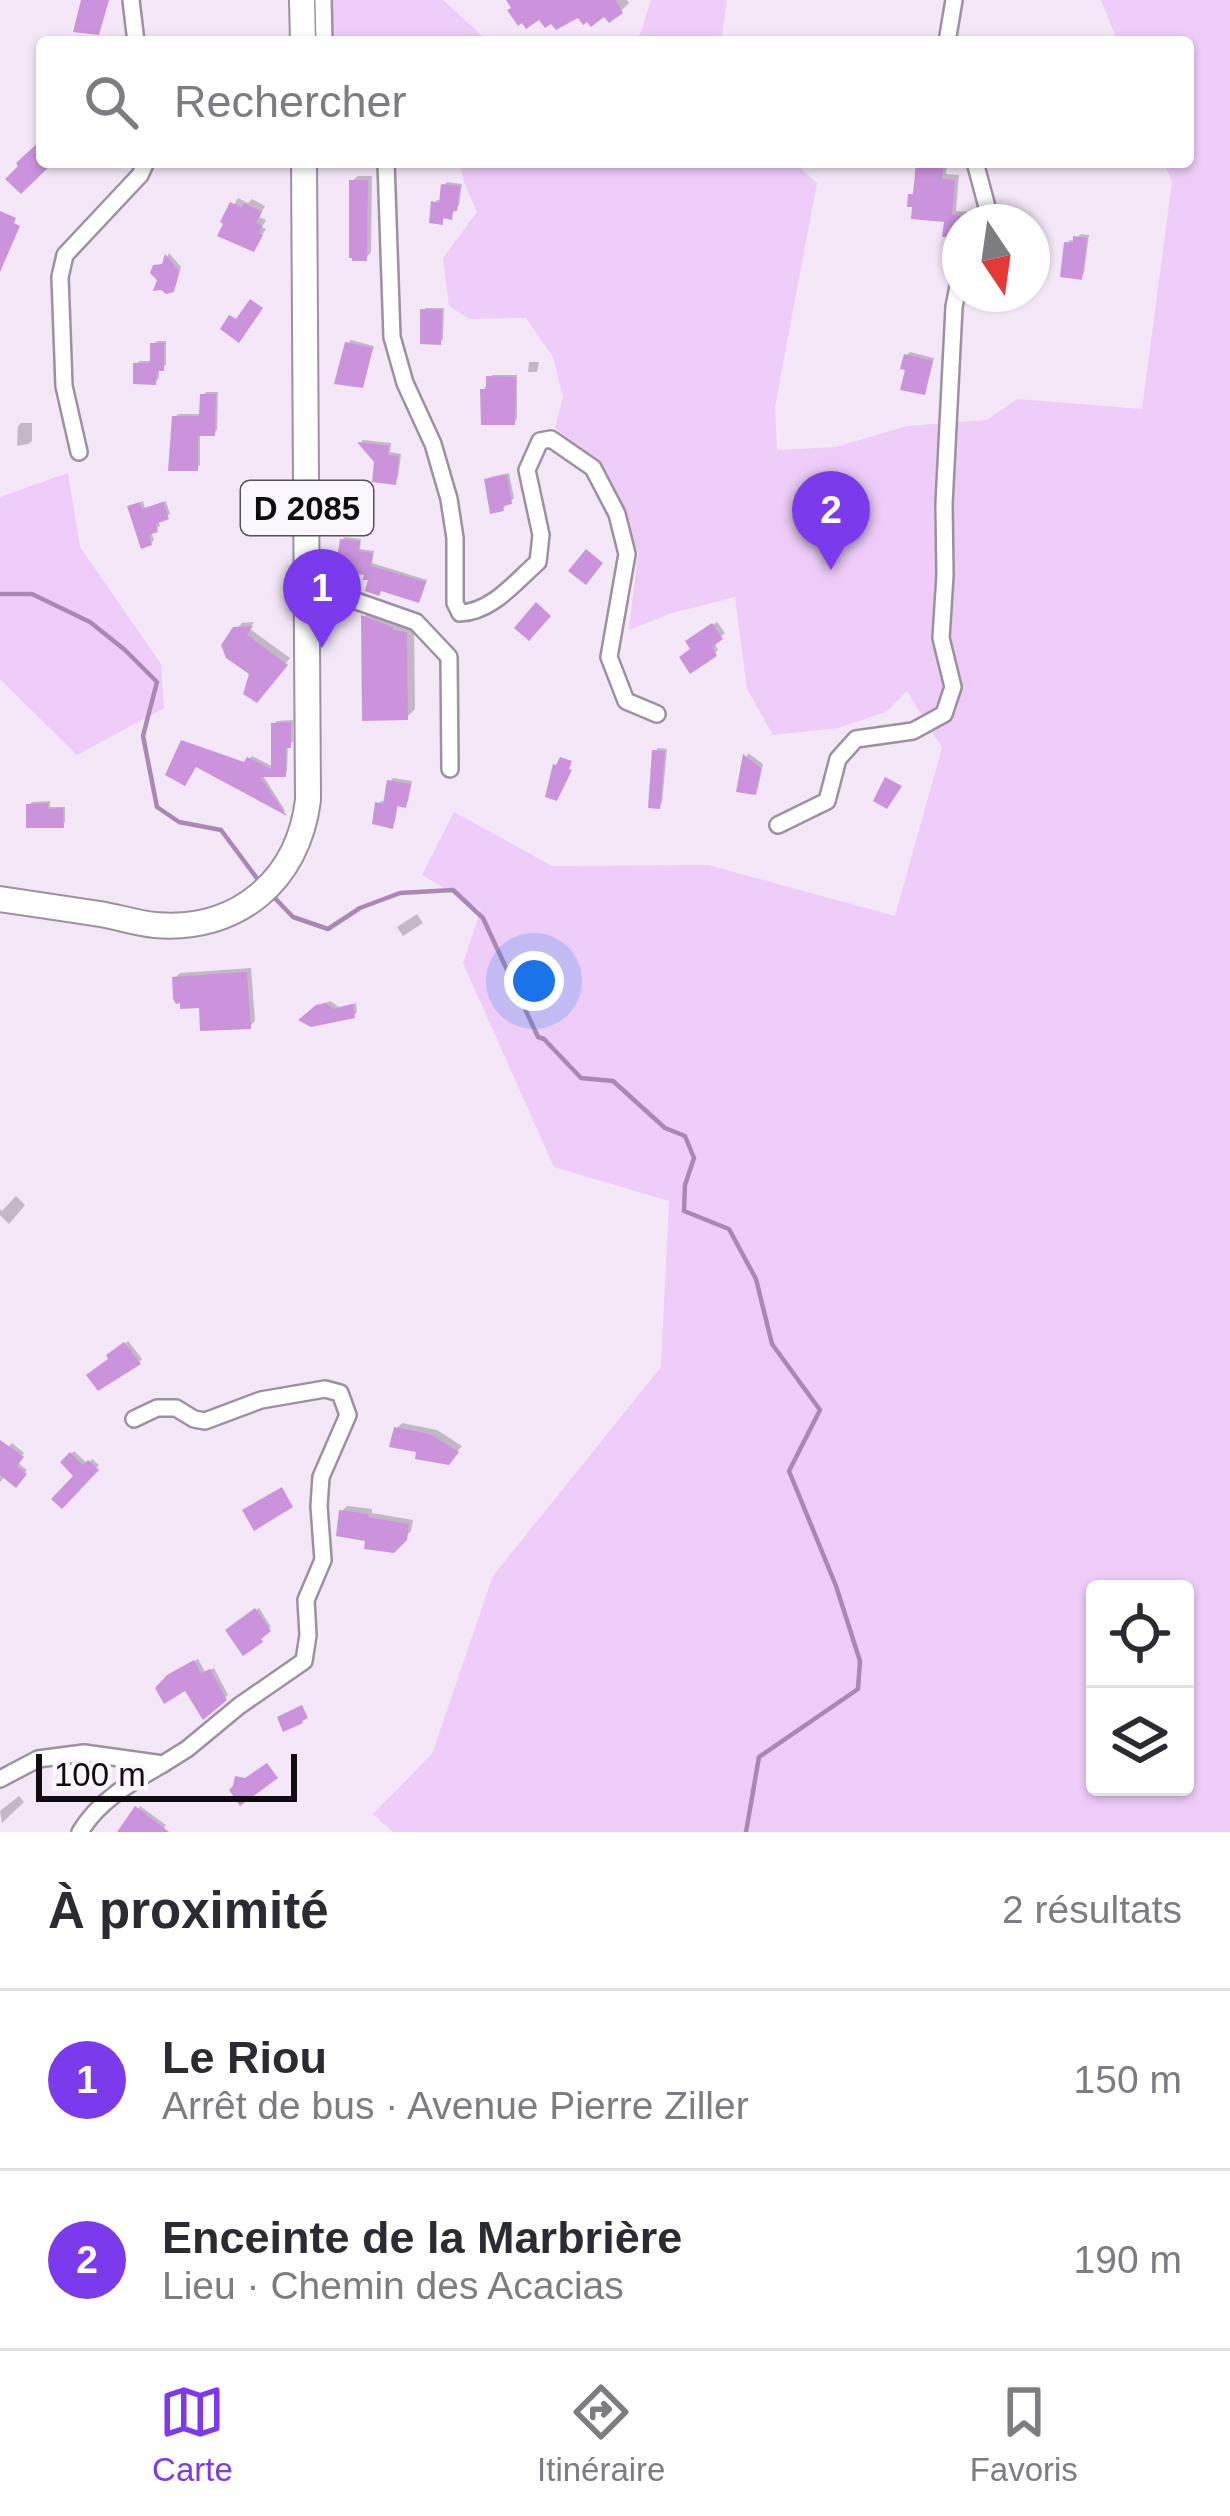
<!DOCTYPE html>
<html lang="fr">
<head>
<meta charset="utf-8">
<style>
  :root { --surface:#fff; --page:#f7f7f7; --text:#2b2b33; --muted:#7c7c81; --line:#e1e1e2; --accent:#7c3aed }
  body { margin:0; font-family:Helvetica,sans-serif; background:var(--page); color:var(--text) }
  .controls { position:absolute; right:36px; bottom:36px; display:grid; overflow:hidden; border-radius:12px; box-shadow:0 3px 9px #0004 }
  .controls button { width:108px; height:108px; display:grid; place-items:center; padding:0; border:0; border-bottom:3px solid var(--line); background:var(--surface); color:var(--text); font:60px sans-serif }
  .compass { position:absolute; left:942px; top:204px; width:108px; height:108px; border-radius:50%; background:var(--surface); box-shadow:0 3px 9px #0004; rotate:167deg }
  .scale { position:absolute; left:36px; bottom:30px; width:261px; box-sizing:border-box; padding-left:12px; border:6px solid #100c11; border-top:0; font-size:33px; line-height:42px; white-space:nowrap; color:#100c11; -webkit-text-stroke:9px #fcf7fe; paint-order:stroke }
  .you { position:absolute; left:534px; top:981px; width:42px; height:42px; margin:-30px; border:9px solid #fff; border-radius:50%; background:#1a73e8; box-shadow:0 0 0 18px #1a73e833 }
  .badge { display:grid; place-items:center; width:78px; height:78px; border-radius:50%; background:var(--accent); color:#fff; font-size:39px; font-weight:700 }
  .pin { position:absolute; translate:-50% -99px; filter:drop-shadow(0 3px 6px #0008) }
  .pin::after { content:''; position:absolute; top:63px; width:42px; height:36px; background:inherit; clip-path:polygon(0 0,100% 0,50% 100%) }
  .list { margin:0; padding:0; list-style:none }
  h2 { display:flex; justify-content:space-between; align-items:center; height:156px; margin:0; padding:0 48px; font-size:51px }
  h2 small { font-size:39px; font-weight:400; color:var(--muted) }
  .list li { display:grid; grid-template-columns:78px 1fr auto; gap:36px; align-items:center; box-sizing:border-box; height:180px; padding:0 48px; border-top:3px solid var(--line) }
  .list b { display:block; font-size:45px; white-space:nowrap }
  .list p { margin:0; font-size:39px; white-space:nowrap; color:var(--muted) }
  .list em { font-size:39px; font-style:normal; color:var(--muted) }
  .icon { flex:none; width:66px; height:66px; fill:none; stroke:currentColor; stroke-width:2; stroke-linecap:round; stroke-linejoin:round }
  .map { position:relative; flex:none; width:1230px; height:1832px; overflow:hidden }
  .search { position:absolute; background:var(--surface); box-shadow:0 3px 9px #0004; left:36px; right:36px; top:36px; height:132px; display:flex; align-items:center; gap:30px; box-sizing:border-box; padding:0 42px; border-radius:12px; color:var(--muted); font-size:45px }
  .sheet { height:516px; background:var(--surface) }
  nav { display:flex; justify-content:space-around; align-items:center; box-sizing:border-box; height:168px; border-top:3px solid var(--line); background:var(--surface); font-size:33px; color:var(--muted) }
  nav a { display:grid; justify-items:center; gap:6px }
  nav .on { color:var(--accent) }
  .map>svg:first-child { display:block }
  .green { fill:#eecdf8; fill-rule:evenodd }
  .shadow { fill:#0003 }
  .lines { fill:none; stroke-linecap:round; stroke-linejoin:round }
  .stream { stroke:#aa88b4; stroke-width:4.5 }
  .building { fill:#cc93dd }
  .street-casing { stroke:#9d91a1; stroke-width:20 }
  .primary-casing { stroke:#9d91a1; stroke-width:28 }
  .street { stroke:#fff; stroke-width:15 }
  .primary { stroke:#fff; stroke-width:24 }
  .labels { text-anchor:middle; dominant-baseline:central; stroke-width:12; stroke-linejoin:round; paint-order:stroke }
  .shield { fill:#fcf7fe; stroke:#575258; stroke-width:3 }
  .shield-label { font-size:33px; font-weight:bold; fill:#100c11 }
</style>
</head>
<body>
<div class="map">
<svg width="1230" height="1832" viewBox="0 0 1230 1832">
  <rect width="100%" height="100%" fill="#f4e7f8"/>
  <!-- green -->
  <path class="green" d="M318,0H443L489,42H328Z
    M651,0H727L721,42H629L640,34Z
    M1101,0H1230V1832H393L373,1814L432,1754L493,1576L661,1367L669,1201L554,1167L463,963L481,910L422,875L454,812L552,866L708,865L895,916L942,748L907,691L886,712L838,728L773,735L747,689L735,597L672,613L629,630L638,553L618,501L588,453L555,428L563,397L553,357L526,318L470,319L449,306L443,258L477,212L465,185L459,162H794L817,183L775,406L777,450L836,447L907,426L987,420L1017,399L1142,409L1172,182L1164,162H1188V42H1118ZM1095,1589H1185V1787H1095Z
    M68,473L80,547L161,664L164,708L77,755L0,679V497Z"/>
  <!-- shadow -->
  <path class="shadow" d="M512,0H627L629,3L621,11L580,15Z
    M919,162H947L946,174L959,175L956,211L982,213V222H960V235L947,219L911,195L917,189Z
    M358,176H372L371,252L366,258L352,181Z
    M447,182L462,184L459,205L451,216H445L442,222L434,203L437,200H442L444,185Z
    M238,198L248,203L252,199L265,206L259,217L266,220L262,227L266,229L253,249L224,221Z
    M1080,234L1089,235L1084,273L1081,276L1067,243L1070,240L1076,241Z
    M169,253L181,267L176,285L173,289L160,279L156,267L165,262Z
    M426,308H444L443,339L440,342L423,311Z
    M351,340L374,346L362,384L348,343Z
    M157,341H166V365L159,368V378L155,382L136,364L139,361H153V345Z
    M910,352L934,358L924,392L907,355Z
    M529,362H539L537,372H528Z
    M492,375H517V419L514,422L483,391Z
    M206,392H218L217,430L214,433H200V465L197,468L175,417L178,414H202L203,396Z
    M21,423H32V441L28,444L17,446L18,426Z
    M363,440L391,443L390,452L401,454L398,478L395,482L361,442Z
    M509,473L514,498L502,509L487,480L490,477Z
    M143,501L145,508L166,501L170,514L158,520L160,526L151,531L154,540L151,543L130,507Z
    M345,537L361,539L360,549L374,551L372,563L427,580L421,597L418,600L372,578L342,540Z
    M372,609L414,624L415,709L407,717L364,617Z
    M254,622L250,629L290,658L262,694L236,629L242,623Z
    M717,622L725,633L714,642L718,650L715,653L694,649L692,639Z
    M293,720V742L288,745L287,771L285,774H262L286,812L197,763L183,744L257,770L248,760L252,756L274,767V724L277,721Z
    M658,748L667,749L662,803L659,806L655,751Z
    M748,753L763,764L758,788L755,791L739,789Z
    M393,778L412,781L408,801L405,805L398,803L395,822L392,825L378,804L381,801L386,802L390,782Z
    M50,801V807H65V822L62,825L29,805L32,802Z
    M417,914L423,923L403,936L397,927Z
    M251,968L255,1021L250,1026L202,1005L175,978L180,973Z
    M330,1001L339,1007L356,1003L357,1012L354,1015L313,1008Z
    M16,1196L25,1205L9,1224L0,1215V1209L2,1211Z
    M128,1341L142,1359L139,1362L110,1355Z
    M402,1423L437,1430L462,1446L448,1462L397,1428Z
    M12,1443L24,1453L17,1462L27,1470L15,1484L6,1475L0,1482V1456Z
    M74,1451L88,1464L92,1459L99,1465L62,1505L77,1475L64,1462Z
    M347,1506L372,1509V1513L413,1520L411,1531L393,1550L369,1539L342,1511Z
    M259,1608L271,1627L262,1634L264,1637L244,1652L229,1630Z
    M198,1659L205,1672L214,1668L228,1695L204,1716L186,1687L173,1673Z
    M19,1796L24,1802L2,1823L0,1811Z
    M140,1806L166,1825L161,1832H127L123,1829Z"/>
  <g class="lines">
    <!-- stream -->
    <path class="stream" d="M0,594H32L90,622L125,650L157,682L143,736L157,807L179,822L221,830L259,881
      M271,894L293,917L328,929L360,908L400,893L453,890L483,918L538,1037L544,1039L581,1078L613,1081L665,1128L685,1136L694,1158L685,1185L684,1211L729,1229L756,1279L772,1344L820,1410L789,1471L836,1586L860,1661L858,1689L759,1757L746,1832"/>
  </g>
  <!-- building -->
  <path class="building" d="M81,0H109L99,35L73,32Z
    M506,0H615L623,13L609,23L604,17L591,27L587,22L583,25L578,18L556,30L551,24L545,28L539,20L526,29L522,23L518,26L507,10L511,8Z
    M42,139V162H54L21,194L5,179L18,166L16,163Z
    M916,162H944L942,179L955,180L952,215L960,216V238L942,237L944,222L911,219L912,207H907L908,194H913Z
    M349,180H368L367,261H352V258H349Z
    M441,184L460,186L457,211H453L452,220L443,218V225L429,223L431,201L439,203Z
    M230,202L242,208L244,203L262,212L256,223L262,226L259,233L263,235L254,252L217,236L223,224L220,222Z
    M0,211L16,218L14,223L20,226L0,272Z
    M1073,236L1087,238L1082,280L1060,277L1064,242L1073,243Z
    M165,254L179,271L174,292L166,294L161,290L153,291L157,280L150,273L153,265L162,264Z
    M250,299L263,308L239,343L220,329L229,315L236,319Z
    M420,309L442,310L441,345L420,344Z
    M345,342L373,348L363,388L334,384Z
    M150,343H164V371H157L156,385L133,384V363H150Z
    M904,354L933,361L925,395L900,390L905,370L900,369Z
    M486,376L516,377L515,425H481L480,389H486Z
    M200,394H216L215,436H198V471H168L172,416H199Z
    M357,442L389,446L388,455L399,456L396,485L372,482L374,462Z
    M507,475L512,504L503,506L504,511L490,514L484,479Z
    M140,502L142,509L163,502L169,519L156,524L158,532L149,535L152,545L141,549L127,506Z
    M340,539L360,541L359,551L373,553L371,566L426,582L419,603L381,591L379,596L365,591L368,580H363L364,575L349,573L350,567L336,565Z
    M586,549L603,563L586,585L568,571Z
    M536,602L551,616L529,641L514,628Z
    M361,615L393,627V630L407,632L408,720L362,721Z
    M712,623L723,639L712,647L717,656L690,674L679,657L690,649L685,641Z
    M253,626L247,635L288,665L257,703L243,694L249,674L226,658L221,645L233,627Z
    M291,722V748H286V777H260L287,816L196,767L185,786L165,775L181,740L244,762L247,757L271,769V723Z
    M652,750L665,751L660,809L648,808Z
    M743,754L761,768L756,795L736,792Z
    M560,757L572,761L569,769L572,770L557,801L545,797L553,764L556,765Z
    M885,777L902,786L887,809L873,801Z
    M387,780L411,784L406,808L397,806L393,829L372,824L375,802L383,804Z
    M48,803V809L63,808L64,828H26V804Z
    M247,972L251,1029L200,1031L199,1008L180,1009V1003L176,1004L173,999L172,977Z
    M325,1003L334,1009L353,1004L355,1018L311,1027L298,1020L316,1005Z
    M124,1342L141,1364L98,1391L86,1375L108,1359L106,1355Z
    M394,1427L430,1434L459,1452L449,1465L415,1459L416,1452L389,1447Z
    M0,1440L24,1457L17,1466L27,1474L16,1488L0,1475Z
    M70,1452L83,1465L88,1460L99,1470L62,1509L51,1499L73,1476L60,1462Z
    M282,1487L293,1507L254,1531L242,1510Z
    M339,1510L369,1514L368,1517L409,1524L407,1540L394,1553L364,1549L365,1541L336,1536Z
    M255,1608L271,1631L261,1639L263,1642L243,1656L225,1630Z
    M194,1660L201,1673L210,1669L227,1700L203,1720L185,1691L164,1704L155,1688L167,1675Z
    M302,1705L308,1718L302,1721L303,1723L283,1732L277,1717Z
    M267,1763L278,1778L240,1806L229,1790L233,1786L235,1776L245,1778Z
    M135,1806L169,1832H117Z"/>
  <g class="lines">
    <defs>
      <path id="street" d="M131,0L136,42
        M323,0L324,42
        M947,42L954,0
        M386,162L392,337L405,383L433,444L449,499L455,538V603L460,613C492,612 515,582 538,562L541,535L527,470L540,441L551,439L593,468L617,514L627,554L609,657L626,701L657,714
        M975,162L991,222
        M79,452L64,386L60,277L65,255L140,175L146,162
        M308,589H322L416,622L449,657L450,769
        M778,825L827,801L838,759L856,739L913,731L944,714L953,687L941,638L945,575L944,504L954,307L960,276
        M0,1779L38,1759L84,1753L163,1764L187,1749L239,1706L304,1661L308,1635L306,1600L323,1560L319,1506L321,1477L348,1415L340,1393L325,1389L261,1400L205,1421L194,1419L176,1408H157L134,1419
        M80,1832C99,1800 132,1782 163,1764"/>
      <path id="primary" d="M302,0L303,42
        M0,899C33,904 67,909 100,914C118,917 136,923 155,925C237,932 298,881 308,800L304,162"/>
    </defs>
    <!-- street casing -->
    <use href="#street" class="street-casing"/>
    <!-- primary casing -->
    <use href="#primary" class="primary-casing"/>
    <!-- street -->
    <use href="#street" class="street"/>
    <!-- primary -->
    <use href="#primary" class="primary"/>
  </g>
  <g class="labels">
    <!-- shield labels -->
    <rect class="shield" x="241" y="481" width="132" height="54" rx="9"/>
    <g class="shield-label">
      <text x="307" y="508">D 2085</text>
    </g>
  </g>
</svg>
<div class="controls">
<button><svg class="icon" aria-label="locate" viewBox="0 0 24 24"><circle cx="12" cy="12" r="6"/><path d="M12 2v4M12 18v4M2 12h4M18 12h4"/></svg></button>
<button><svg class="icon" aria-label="layers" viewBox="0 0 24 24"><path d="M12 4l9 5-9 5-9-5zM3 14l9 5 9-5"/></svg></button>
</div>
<svg class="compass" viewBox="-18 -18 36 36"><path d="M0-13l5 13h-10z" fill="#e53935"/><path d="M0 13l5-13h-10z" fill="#7c7c81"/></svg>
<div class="scale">100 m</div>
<div class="you"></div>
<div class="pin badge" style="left:322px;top:648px">1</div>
<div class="pin badge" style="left:831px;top:570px">2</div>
<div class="search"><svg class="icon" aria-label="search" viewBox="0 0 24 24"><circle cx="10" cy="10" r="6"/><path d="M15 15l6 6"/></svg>Rechercher</div>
</div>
<section class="sheet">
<h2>À proximité<small>2 résultats</small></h2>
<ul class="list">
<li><span class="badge">1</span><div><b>Le Riou</b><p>Arrêt de bus · Avenue Pierre Ziller</p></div><em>150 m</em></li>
<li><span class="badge">2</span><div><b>Enceinte de la Marbrière</b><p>Lieu · Chemin des Acacias</p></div><em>190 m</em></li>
</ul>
</section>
<nav>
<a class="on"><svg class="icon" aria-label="map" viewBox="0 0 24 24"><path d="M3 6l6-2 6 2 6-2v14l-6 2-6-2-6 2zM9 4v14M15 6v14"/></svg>Carte</a>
<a><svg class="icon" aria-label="directions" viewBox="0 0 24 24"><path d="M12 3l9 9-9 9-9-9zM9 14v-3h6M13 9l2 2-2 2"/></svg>Itinéraire</a>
<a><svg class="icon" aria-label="saved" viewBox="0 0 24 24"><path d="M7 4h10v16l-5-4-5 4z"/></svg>Favoris</a>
</nav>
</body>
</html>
